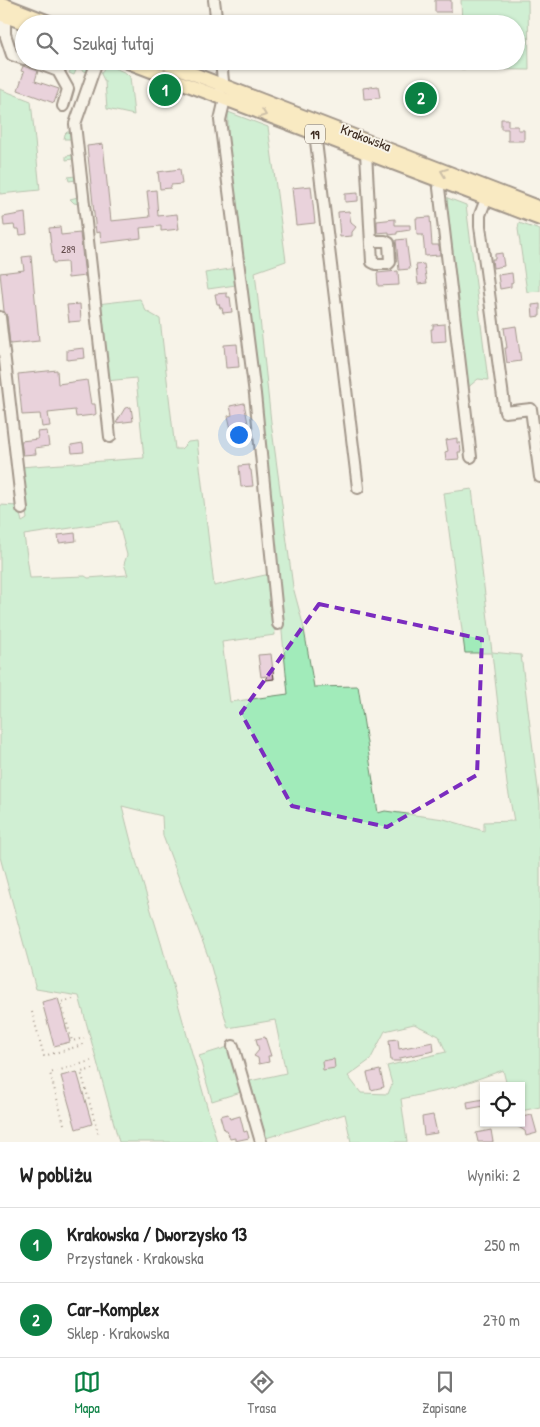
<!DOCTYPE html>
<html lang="pl">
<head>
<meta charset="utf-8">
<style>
  :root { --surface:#fff; --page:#f6f6f6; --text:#222; --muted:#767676; --line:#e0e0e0; --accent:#0b8043 }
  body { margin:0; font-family:"Patrick Hand",sans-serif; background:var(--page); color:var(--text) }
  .controls { position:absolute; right:15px; bottom:15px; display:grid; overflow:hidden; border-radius:0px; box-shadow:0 1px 4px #0004 }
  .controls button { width:45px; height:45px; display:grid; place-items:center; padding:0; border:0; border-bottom:1px solid var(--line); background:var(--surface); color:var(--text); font:25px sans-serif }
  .you { position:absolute; left:238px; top:434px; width:18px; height:18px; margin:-12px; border:4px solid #fff; border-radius:50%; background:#1a73e8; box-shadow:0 0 0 8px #1a73e833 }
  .badge { display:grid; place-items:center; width:32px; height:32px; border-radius:50%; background:var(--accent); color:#fff; font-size:16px; font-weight:700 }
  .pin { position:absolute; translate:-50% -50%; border:2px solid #fff; box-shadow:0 1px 5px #0006 }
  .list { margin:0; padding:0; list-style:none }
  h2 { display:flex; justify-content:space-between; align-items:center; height:65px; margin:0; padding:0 20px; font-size:21px }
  h2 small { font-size:16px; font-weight:400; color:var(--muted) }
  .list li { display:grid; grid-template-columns:32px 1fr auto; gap:15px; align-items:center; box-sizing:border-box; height:75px; padding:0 20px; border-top:1px solid var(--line) }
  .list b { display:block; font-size:19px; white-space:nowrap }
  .list p { margin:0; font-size:16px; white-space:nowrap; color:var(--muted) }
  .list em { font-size:16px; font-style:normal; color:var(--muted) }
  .icon { flex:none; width:28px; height:28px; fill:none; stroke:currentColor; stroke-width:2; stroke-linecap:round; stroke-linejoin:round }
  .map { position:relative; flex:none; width:540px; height:1142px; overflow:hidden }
  .search { position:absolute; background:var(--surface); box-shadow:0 1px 4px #0004; left:15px; right:15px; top:15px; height:55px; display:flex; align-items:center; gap:12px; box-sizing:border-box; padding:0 18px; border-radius:28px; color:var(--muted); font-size:19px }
  .sheet { height:215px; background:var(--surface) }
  nav { display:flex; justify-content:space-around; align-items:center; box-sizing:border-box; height:70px; border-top:1px solid var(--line); background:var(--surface); font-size:14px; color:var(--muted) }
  nav a { display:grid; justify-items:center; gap:2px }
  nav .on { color:var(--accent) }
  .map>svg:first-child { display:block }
  .green { fill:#a1ebba; stroke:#6e8a6c; fill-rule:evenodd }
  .building { fill:#d7aacd; stroke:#3b2a1e }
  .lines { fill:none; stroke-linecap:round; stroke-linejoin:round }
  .minor-casing { stroke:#3b2a1e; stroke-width:14 }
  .major-casing { stroke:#3b2a1e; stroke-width:16 }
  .path { stroke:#3b2a1e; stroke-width:2; stroke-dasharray:1 4; stroke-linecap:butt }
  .minor { stroke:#f7f3e8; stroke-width:10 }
  .major { stroke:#fbdf96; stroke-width:12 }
  .oneway { stroke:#9b845a }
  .marked { fill:none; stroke:#7b2cbf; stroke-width:4; stroke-dasharray:10 6; stroke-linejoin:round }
  .labels { text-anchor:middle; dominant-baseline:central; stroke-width:4; stroke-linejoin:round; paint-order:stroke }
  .number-label { font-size:11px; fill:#624a4a }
  .shield { fill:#f7f3e8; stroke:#73665b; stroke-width:1 }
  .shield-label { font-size:12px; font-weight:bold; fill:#3b2a1e }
  .street-label { font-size:14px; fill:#3b2a1e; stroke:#f7f3e8 }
</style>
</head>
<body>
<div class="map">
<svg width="540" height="1142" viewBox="0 0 540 1142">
  <rect width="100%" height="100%" fill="#f7f3e8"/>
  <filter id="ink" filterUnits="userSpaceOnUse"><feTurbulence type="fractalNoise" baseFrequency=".02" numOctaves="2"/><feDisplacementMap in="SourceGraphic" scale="10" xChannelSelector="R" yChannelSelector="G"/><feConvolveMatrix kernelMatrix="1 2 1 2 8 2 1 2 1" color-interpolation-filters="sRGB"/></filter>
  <g filter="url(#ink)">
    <!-- green -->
    <path class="green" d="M461,0H528L529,70L461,69L462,61H516V24H462Z
      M75,61H92L87,72L77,68L74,75L69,73Z
      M106,64L126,73L130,77L134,115L107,109L105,82L101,74Z
      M0,89L31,101L40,190L0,194Z
      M228,112L268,127L286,261L255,272L271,422L293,587L303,624L314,687L358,686L378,813L385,811L444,819L484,831V822L514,821L507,784L492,653H465L444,493L472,489L492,652L521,655L540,804V1107L521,1111V1086H507L503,1070L455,1087L401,1099L407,1142H351L345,1114L266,1138L250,1081L286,1073L275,1020L228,1028L208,956L163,836L162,816L122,806L136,861L161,943L217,1142H119L79,996L36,989L0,857V505L18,506L22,522L27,519L20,467L144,458L136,378L106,381L97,304L140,299L146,311L160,319L175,449H181L188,442L197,441L214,586L270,574L275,635L222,642L230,702L288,694L270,508L228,139ZM118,521L127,555L124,564L128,575L88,578L85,576L30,578L24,535ZM414,1024L439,1036L446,1052L387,1066L392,1084L388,1094L361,1093L348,1076L370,1060L385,1031Z
      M67,132H71L79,204L74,203L70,199L78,197L76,180L69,181L68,177L75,176L73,159L66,160V156L73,155L71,139H64L65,134Z
      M445,197L466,205L488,380L478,379L466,389L454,304Z
      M519,223L540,230V291L527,292L518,229Z
      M236,268V285L208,289L205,273Z
      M228,1047L241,1092L212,1101L199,1056Z"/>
    <!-- building -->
    <path class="building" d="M435,0H451V12H435Z
      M23,66L38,71L35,81L59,89L54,103L18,90L24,72L21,71Z
      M378,86L380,98L364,99L363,88Z
      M501,119H508V126H518V130H524V141H508V129H501Z
      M103,144L111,221L150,217L147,191L156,190L158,216L177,214L179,229L161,231V226L140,228L141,238L101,243L100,232L96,233L87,146Z
      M180,169L182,184L171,185V188L160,189L158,172Z
      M311,186L315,223L296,225L292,188Z
      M358,193V201L345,202V194Z
      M349,211L351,223L356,227L352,232V236L340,237L338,213V212Z
      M25,213L27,234L20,235L19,229H15L14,225L4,226L3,217Z
      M430,217L432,245H439L440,255L425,256L423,235H417L416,218Z
      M395,219V225H410V230L397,232V234L389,235V232L377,233V221Z
      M60,227L61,235L80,233L85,276L68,278L67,262L53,263L49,228Z
      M406,239L410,269L399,270L396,240Z
      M502,253L504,266L493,268L492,259H495V254Z
      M31,256L39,341L10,344L7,316L4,311L0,273L24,270L22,257Z
      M424,264L427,283L418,284L416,265Z
      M398,271L399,285L378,286L377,273Z
      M512,273L513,282L511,283V287L500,289L498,275Z
      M227,293V297H230L232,312L223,313L222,308H220L219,304H217L215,294Z
      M80,304L81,321L69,322L67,305Z
      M540,304V316L533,317L532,305Z
      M445,324L446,341L432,342L431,329H433V325Z
      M516,326L521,361L507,363L505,348H507L504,328Z
      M237,344L239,367L226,368L224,345Z
      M84,348L85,358L67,360V350Z
      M57,370L58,384L87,380L91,404H95L96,414L94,415L76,417L75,410L48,413L50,426L42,427L40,414L22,415L18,374Z
      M244,403L248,423L246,424V427L231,429L228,416L232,415L230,406Z
      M131,407L133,421L116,423L125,408Z
      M47,431L49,446L35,448L36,454L23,455L21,441L38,439L37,432Z
      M457,438V443H460L461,452H458L459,459L446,460L445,452L448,451L446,440Z
      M83,443L84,452L72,453L71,445Z
      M249,465L250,470H251L253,486L241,487L239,466Z
      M75,533L76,541L59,543L58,535Z
      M271,654L274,679L266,680V676L261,677L258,655Z
      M58,998L70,1042L54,1046L42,1002Z
      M265,1037L271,1056H268L269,1062L259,1064L258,1058L254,1056L259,1050L256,1039Z
      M398,1039L399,1049L433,1042L434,1051L400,1058V1061H391L389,1040Z
      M334,1059L335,1068L323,1070L322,1061Z
      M380,1070L384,1087L371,1090L367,1073Z
      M77,1072L92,1124L76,1129L61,1076Z
      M484,1099V1106L468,1109L467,1102Z
      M228,1114L230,1119L240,1116L244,1132L247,1131L249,1138L235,1141V1138L230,1139L227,1130H224L220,1116Z
      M433,1115L437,1133L424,1135L422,1117Z
      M532,1115L537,1133L526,1136L525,1131L512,1123H523L521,1117Z
      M491,1130L493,1142H478L476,1133Z"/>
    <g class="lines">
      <defs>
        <path id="minor" d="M214,0L217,24
          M12,15L5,16V34L12,55L24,59
          M31,61L58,71L66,61
          M97,61L75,124L110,437
          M58,71L68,89L63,106
          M220,91L223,81L221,61
          M225,99L220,120L255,394L278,624
          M315,133L358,488
          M366,153L372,262L376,264H388L390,262L389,243L385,241H371
          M441,181L439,188L471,457
          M486,199L480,215V226L505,412L531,409L540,477
          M0,317L22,509
          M233,1046L261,1142"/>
        <path id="major" d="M0,3L54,24
          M0,14L27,24
          M125,61L540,219
          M160,61L540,208"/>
      </defs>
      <!-- minor casing -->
      <use href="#minor" class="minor-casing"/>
      <!-- major casing -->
      <use href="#major" class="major-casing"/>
      <!-- path -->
      <path class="path" d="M73,999L61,1002L72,1041L84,1038
        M32,1012L44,1056L86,1044
        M93,1069L81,1072L99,1136
        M64,1124L50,1073L91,1061"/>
      <!-- minor -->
      <use href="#minor" class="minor"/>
      <!-- major -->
      <use href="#major" class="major"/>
    </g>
    <!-- one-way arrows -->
    <defs><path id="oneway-chevron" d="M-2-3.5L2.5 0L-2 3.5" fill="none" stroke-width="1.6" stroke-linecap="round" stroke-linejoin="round" transform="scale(1.25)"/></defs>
    <g class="oneway">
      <use href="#oneway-chevron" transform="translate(263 114) rotate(21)"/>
      <use href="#oneway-chevron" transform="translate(444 172) rotate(-159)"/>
    </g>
  </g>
  <!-- marked area -->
  <path d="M0 0H540V1142H0ZM319,604L482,639L477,775L387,827L292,806L241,713Z" fill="#f7f3e8" fill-opacity=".55" fill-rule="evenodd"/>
  <path class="marked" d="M319,604L482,639L477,775L387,827L292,806L241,713Z"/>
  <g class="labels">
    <!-- number labels -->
    <g class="number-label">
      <text x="68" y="249">289</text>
    </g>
    <!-- shield labels -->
    <rect class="shield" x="305" y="124.5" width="20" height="19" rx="4"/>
    <g class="shield-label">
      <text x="315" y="134">19</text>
    </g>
    <!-- street labels -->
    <g class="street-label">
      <text transform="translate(366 137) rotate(21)">Krakowska</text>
    </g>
  </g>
</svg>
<div class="controls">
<button><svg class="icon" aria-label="locate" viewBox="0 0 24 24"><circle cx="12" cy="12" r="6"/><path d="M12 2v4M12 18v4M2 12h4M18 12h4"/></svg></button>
</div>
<div class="you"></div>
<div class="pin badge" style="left:165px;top:90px">1</div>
<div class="pin badge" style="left:421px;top:98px">2</div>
<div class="search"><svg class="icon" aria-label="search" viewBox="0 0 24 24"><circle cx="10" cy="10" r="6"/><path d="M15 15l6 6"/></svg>Szukaj tutaj</div>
</div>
<section class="sheet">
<h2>W pobliżu<small>Wyniki: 2</small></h2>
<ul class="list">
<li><span class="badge">1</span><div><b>Krakowska / Dworzysko 13</b><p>Przystanek · Krakowska</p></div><em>250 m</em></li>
<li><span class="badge">2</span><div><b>Car-Komplex</b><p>Sklep · Krakowska</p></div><em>270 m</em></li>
</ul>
</section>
<nav>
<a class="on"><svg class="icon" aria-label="map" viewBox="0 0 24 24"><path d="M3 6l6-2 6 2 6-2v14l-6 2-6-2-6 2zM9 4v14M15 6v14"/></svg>Mapa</a>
<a><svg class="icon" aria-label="directions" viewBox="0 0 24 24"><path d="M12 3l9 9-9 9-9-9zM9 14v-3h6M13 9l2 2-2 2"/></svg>Trasa</a>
<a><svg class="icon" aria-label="saved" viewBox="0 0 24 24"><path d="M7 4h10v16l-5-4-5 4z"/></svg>Zapisane</a>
</nav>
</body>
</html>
